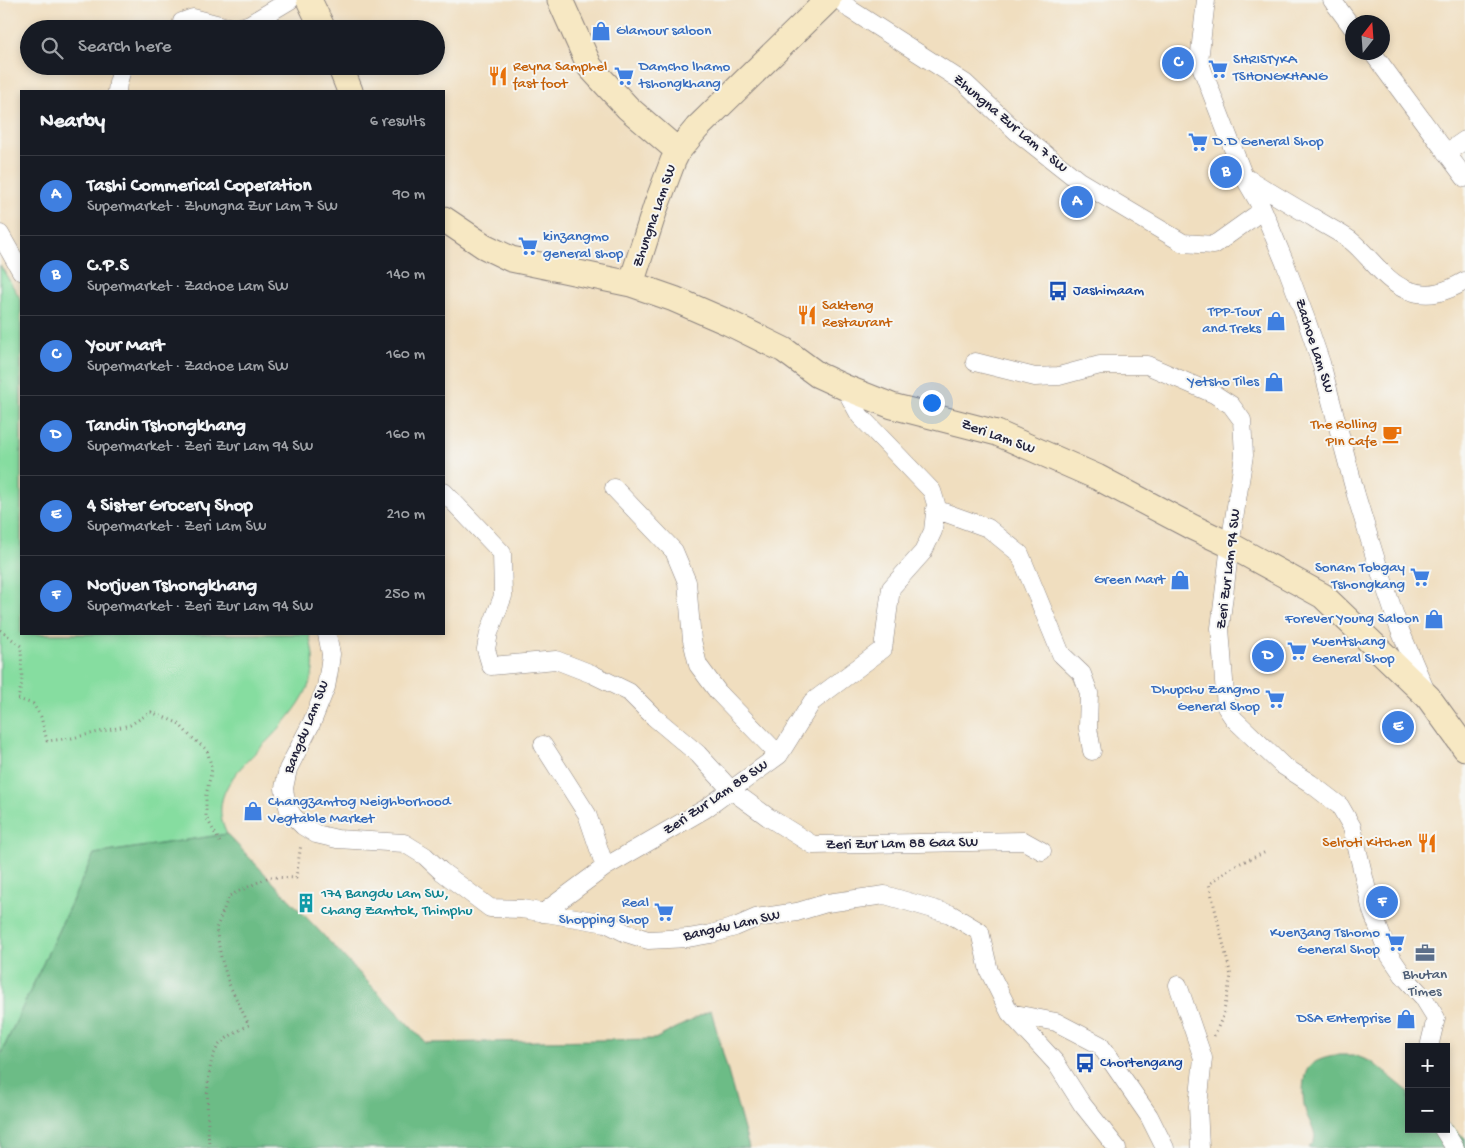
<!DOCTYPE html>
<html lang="en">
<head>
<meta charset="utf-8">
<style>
  :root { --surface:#171b24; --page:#242831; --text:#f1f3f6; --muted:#9ea1a6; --line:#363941; --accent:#c8321e }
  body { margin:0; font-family:"Gochi Hand",sans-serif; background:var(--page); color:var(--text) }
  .controls { position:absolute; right:15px; bottom:15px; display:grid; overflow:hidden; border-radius:0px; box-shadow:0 2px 8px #0003 }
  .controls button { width:45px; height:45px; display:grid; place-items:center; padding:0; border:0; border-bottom:1px solid var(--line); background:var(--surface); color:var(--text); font:25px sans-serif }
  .compass { position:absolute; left:1345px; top:15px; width:45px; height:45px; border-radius:50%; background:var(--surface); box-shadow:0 2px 8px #0003; rotate:17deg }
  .you { position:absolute; left:931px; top:402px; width:18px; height:18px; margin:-12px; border:4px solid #fff; border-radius:50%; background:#1a73e8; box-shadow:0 0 0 8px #1a73e833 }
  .badge { display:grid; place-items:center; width:32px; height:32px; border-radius:50%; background:var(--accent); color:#fff; font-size:16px; font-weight:700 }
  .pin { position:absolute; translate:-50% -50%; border:2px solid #fff; box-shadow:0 1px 5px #0006 }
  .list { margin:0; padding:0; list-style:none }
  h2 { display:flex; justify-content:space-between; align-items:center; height:65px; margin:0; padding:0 20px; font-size:21px }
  h2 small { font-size:16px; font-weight:400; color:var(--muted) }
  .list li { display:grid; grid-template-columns:32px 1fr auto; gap:15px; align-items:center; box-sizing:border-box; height:80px; padding:0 20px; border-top:1px solid var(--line) }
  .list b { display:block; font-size:19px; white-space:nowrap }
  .list p { margin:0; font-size:16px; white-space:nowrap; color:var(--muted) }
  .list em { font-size:16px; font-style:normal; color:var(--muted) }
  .icon { flex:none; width:28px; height:28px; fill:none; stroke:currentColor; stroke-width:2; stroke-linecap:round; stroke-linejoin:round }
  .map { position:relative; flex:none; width:1465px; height:1148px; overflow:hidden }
  .search { position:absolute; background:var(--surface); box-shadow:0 2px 8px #0003; left:20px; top:20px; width:425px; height:55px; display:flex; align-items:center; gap:12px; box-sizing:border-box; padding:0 18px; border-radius:28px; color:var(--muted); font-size:19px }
  .panel { position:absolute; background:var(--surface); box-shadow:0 2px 8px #0003; left:20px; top:90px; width:425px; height:545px; border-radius:0px }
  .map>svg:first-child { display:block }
  .green { fill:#86dda0; stroke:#54806e }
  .forest { fill:#6cbc86; stroke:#476f60 }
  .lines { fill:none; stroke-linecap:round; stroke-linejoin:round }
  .street-casing { stroke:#89807d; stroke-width:19 }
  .secondary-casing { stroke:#89807d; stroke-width:27 }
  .path { stroke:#89807d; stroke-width:3; stroke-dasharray:1 4; stroke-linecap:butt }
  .street { stroke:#fff; stroke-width:18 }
  .secondary { stroke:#f7e8c3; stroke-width:25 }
  .labels { text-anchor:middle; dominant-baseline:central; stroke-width:4; stroke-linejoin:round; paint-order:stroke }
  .shop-label { font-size:15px; fill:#366cbe; stroke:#f6f6f2; text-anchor:end }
  .food-label { font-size:15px; fill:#c56008; stroke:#f6f6f2; text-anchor:start }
  .street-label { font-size:15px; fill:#22223b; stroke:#f6f6f2 }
  .transit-label { font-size:15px; fill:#164399; stroke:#f6f6f2; text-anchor:start }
  .culture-label { font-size:15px; fill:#0d838f; stroke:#f6f6f2; text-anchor:start }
  .service-label { font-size:15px; fill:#4e5e75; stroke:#f6f6f2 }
</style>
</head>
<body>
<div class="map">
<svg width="1465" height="1148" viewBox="0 0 1465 1148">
  <rect width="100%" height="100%" fill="#f6f6f2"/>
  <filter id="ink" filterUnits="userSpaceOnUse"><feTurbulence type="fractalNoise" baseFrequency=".02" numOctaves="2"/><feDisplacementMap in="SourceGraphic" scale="10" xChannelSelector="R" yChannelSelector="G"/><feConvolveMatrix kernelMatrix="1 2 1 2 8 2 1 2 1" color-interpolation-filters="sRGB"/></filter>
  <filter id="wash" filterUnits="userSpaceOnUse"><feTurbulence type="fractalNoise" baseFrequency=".0096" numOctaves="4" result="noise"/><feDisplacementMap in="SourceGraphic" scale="20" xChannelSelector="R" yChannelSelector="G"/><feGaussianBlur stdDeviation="1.12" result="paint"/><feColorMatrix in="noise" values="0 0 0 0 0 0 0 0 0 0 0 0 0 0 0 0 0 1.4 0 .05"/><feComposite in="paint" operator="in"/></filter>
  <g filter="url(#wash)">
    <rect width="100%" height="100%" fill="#f0debf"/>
    <!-- green -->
    <path class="green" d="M0,265L21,300V634H309C312,648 316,664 311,679C304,701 288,719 273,735C247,763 205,791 227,834L94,854L0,1056Z"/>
    <!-- forest -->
    <path class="forest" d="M227,834L426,1043L655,1039L711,1010L749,1148H0V1056L94,854Z
      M1338,1055H1354L1372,1062L1409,1092V1129H1446V1123L1465,1138V1148H1308C1324,1137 1307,1122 1305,1109C1302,1099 1302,1075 1309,1067C1316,1059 1329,1057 1338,1055Z"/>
  </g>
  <g filter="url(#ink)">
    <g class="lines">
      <defs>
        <path id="street" d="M840,0L851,10L965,83L1017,132L1079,181L1183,243L1214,245L1263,210
          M1206,0L1199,61L1244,177L1263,210L1285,263L1307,322L1321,363L1356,495L1375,557L1399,628L1425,689
          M1332,0L1352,27
          M182,29V22L193,18L235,29
          M235,29L250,24L290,0
          M1372,52L1465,178
          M117,91L118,83L123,66
          M1446,153L1465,140
          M1245,177C1268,191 1291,205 1314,218C1326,226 1339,232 1350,240C1369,255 1385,282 1407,290C1429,298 1446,292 1465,281
          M0,234L21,271
          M975,362L1035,377L1059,376L1100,365H1147L1214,394L1231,405L1242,420L1244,455L1230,545L1220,628L1226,707L1234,719L1282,765L1310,783L1340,806L1352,827L1372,911L1388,953L1403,975L1423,997L1436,1018L1429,1047
          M614,488L674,551L687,582L692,640L698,665L718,692L779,755
          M444,492L502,553L503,596L489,633L486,649L491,666L556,660L592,674L629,692L654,717L698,754L731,790L768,817L813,845L1024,841L1042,851
          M935,509L988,528L1020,554L1061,654L1082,674L1089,693L1088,728L1092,751
          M327,634L331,654L329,670L326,687L312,722L288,769L284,788L285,796L289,810L293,816L303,826L316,834L337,839L404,843L425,856L441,871L490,908L522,909L606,923L626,933L648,940L688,938L711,934L735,927L756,918L797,912L827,903L885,895L950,914L980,932L989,971L1010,1013L1056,1063L1082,1104L1117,1148
          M543,745L587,814L605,867
          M543,913L605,867L705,809L779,755L812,702L883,649L891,588L923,552L933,531L936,504L932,491L860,416L844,387
          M1178,985L1203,1058L1198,1106L1200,1148
          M1010,1013L1056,1022L1100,1045L1149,1116L1165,1148
          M1443,1129L1455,1148"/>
        <path id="secondary" d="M309,0L323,29
          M560,0L590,67L628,108L678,151
          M340,66L350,91
          M444,219L484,246L511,259L631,284L674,299L727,322L784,350L818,375L844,387L892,406L997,433L1097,477L1192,527L1230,545L1323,596L1428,697L1465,748
          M631,284L656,206L673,161L678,151L697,128L828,0"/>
      </defs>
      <!-- street casing -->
      <use href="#street" class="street-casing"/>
      <!-- secondary casing -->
      <use href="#secondary" class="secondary-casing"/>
      <!-- path -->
      <path class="path" d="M0,630L21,646L22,682L18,699L33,704L41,717L47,741L72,738L130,725L151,712L178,723L190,736L207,750L212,769L206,795V817L220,842
        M1214,1036L1223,1016L1231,976L1209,884L1234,866L1266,852
        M209,1148C208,1123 202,1059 222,1042C230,1035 240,1030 249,1025L229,984L221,957L216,929L229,896L269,877L296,878L301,844"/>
      <!-- street -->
      <use href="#street" class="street"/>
      <!-- secondary -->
      <use href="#secondary" class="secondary"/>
    </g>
  </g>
  <!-- icons -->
  <defs>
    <symbol id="shop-bare" viewBox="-9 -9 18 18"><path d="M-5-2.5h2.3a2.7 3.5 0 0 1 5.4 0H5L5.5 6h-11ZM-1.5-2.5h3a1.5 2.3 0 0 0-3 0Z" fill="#3f7fe0" stroke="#f6f6f2" stroke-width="2.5" paint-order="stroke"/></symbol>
    <symbol id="supermarket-bare" viewBox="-9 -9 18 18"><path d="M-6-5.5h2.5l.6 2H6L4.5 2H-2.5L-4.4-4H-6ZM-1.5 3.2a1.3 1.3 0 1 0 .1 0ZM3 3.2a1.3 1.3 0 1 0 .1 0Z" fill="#3f7fe0" stroke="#f6f6f2" stroke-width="2.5" paint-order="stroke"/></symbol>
    <symbol id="restaurant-bare" viewBox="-9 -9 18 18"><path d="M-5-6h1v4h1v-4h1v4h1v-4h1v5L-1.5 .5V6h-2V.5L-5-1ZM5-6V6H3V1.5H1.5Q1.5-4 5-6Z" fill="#e8710a" stroke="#f6f6f2" stroke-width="2.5" paint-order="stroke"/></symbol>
    <symbol id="bus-bare" viewBox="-9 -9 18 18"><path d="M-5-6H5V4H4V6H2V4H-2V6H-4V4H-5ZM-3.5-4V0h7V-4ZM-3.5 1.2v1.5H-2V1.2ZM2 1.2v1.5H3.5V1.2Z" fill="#1a4fb4" stroke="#f6f6f2" stroke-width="2.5" paint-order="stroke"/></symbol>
    <symbol id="cafe-bare" viewBox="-9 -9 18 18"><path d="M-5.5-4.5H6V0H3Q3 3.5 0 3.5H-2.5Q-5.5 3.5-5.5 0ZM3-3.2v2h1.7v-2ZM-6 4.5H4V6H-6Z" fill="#e8710a" stroke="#f6f6f2" stroke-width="2.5" paint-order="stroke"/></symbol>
    <symbol id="building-bare" viewBox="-9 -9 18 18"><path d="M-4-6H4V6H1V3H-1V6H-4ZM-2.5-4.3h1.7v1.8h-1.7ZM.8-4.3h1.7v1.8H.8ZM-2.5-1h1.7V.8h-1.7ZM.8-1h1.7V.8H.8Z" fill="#0f9aa8" stroke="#f6f6f2" stroke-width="2.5" paint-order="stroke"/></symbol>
    <symbol id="office-bare" viewBox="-9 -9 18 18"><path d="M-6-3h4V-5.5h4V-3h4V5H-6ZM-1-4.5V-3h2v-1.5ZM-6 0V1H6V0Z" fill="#5c6f8a" stroke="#f6f6f2" stroke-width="2.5" paint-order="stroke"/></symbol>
  </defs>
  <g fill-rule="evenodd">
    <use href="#shop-bare" x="587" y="17" width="28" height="28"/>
    <use href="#supermarket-bare" x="1204" y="55" width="28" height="28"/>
    <use href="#restaurant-bare" x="484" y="62" width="28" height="28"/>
    <use href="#supermarket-bare" x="610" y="62" width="28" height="28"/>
    <use href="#supermarket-bare" x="1184" y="128" width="28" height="28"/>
    <use href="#supermarket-bare" x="514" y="232" width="28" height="28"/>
    <use href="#bus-bare" x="1044" y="277" width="28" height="28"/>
    <use href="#restaurant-bare" x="793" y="301" width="28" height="28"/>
    <use href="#shop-bare" x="1262" y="307" width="28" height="28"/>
    <use href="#shop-bare" x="1260" y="368" width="28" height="28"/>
    <use href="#cafe-bare" x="1378" y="420" width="28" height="28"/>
    <use href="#supermarket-bare" x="1406" y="563" width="28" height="28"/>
    <use href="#shop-bare" x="1166" y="566" width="28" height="28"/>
    <use href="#shop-bare" x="1420" y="605" width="28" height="28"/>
    <use href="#supermarket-bare" x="1283" y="637" width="28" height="28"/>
    <use href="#supermarket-bare" x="1261" y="685" width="28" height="28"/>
    <use href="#shop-bare" x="239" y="797" width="28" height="28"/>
    <use href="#restaurant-bare" x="1413" y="829" width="28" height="28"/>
    <use href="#building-bare" x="292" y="889" width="28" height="28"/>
    <use href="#supermarket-bare" x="650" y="898" width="28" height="28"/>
    <use href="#supermarket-bare" x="1381" y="928" width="28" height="28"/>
    <use href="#office-bare" x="1411" y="939" width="28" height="28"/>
    <use href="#shop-bare" x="1392" y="1005" width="28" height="28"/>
    <use href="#bus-bare" x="1071" y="1049" width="28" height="28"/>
  </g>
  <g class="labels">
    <!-- shop labels -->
    <g class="shop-label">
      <text x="616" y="31" text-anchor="start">Glamour saloon</text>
      <text x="1233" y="60" text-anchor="start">SHRISTYKA<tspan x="1233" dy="17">TSHONGKHANG</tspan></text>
      <text x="639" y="67" text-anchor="start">Damcho lhamo<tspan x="639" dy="17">tshongkhang</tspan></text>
      <text x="1213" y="142" text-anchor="start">D.D General Shop</text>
      <text x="543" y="237" text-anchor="start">kinzangmo<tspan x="543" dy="17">general shop</tspan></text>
      <text x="1261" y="312">TPP-Tour<tspan x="1261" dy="17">and Treks</tspan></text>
      <text x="1259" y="382">Yetsho Tiles</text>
      <text x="1405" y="568">Sonam Tobgay<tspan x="1405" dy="17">Tshongkang</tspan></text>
      <text x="1165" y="580">Green Mart</text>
      <text x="1419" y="619">Forever Young Saloon</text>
      <text x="1312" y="642" text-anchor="start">Kuentshang<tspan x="1312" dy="17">General Shop</tspan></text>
      <text x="1260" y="690">Dhupchu Zangmo<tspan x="1260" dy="17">General Shop</tspan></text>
      <text x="268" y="802" text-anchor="start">Changzamtog Neighborhood<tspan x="268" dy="17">Vegtable Market</tspan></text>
      <text x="649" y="903">Real<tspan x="649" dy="17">Shopping Shop</tspan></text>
      <text x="1380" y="933">Kuenzang Tshomo<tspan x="1380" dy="17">General Shop</tspan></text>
      <text x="1391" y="1019">DSA Enterprise</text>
    </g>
    <!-- food labels -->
    <g class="food-label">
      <text x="513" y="67">Reyna Samphel<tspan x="513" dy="17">fast foot</tspan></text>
      <text x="822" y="306">Sakteng<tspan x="822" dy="17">Restaurant</tspan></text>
      <text x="1377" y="425" text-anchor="end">The Rolling<tspan x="1377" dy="17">PIn Cafe</tspan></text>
      <text x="1412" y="843" text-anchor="end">Selroti Kitchen</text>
    </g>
    <!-- street labels -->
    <g class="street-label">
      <text transform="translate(1010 124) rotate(40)">Zhungna Zur Lam 7 SW</text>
      <text transform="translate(655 216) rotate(-71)">Zhungna Lam SW</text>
      <text transform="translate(1314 346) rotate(72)">Zachoe Lam SW</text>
      <text transform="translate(998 437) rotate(20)">Zeri Lam SW</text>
      <text transform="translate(1229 569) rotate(-83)">Zeri Zur Lam 94 SW</text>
      <text transform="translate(307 727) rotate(-68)">Bangdu Lam SW</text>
      <text transform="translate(716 798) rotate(-34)">Zeri Zur Lam 88 SW</text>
      <text transform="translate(902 844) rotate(-1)">Zeri Zur Lam 88 Gaa SW</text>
      <text transform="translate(732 926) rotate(-13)">Bangdu Lam SW</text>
    </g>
    <!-- transit labels -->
    <g class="transit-label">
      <text x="1073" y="291">Jashimaam</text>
      <text x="1100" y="1063">Chortengang</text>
    </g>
    <!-- culture labels -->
    <g class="culture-label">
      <text x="321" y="894">174 Bangdu Lam SW,<tspan x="321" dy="17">Chang Zamtok, Thimphu</tspan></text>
    </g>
    <!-- service labels -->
    <g class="service-label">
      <text x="1425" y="975">Bhutan<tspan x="1425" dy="17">Times</tspan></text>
    </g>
  </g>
</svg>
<div class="controls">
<button>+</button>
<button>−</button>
</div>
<svg class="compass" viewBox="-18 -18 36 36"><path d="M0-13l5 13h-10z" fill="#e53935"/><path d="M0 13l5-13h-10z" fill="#9ea1a6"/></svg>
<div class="you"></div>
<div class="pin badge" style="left:1077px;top:202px;background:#3f7fe0">A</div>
<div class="pin badge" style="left:1226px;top:172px;background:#3f7fe0">B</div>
<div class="pin badge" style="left:1178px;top:63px;background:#3f7fe0">C</div>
<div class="pin badge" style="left:1268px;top:656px;background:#3f7fe0">D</div>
<div class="pin badge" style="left:1398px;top:727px;background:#3f7fe0">E</div>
<div class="pin badge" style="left:1382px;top:902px;background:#3f7fe0">F</div>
<div class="search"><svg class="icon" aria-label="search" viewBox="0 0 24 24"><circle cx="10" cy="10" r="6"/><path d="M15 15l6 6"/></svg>Search here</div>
<section class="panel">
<h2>Nearby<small>6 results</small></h2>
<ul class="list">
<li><span class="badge" style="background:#3f7fe0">A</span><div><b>Tashi Commerical Coperation</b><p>Supermarket · Zhungna Zur Lam 7 SW</p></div><em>90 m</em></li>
<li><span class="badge" style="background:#3f7fe0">B</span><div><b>C.P.S</b><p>Supermarket · Zachoe Lam SW</p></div><em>140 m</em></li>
<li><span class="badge" style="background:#3f7fe0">C</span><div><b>Your Mart</b><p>Supermarket · Zachoe Lam SW</p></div><em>160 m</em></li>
<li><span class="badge" style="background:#3f7fe0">D</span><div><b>Tandin Tshongkhang</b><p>Supermarket · Zeri Zur Lam 94 SW</p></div><em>160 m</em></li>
<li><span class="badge" style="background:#3f7fe0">E</span><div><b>4 Sister Grocery Shop</b><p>Supermarket · Zeri Lam SW</p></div><em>210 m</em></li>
<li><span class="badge" style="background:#3f7fe0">F</span><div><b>Norjuen Tshongkhang</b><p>Supermarket · Zeri Zur Lam 94 SW</p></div><em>250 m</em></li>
</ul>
</section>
</div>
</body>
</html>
